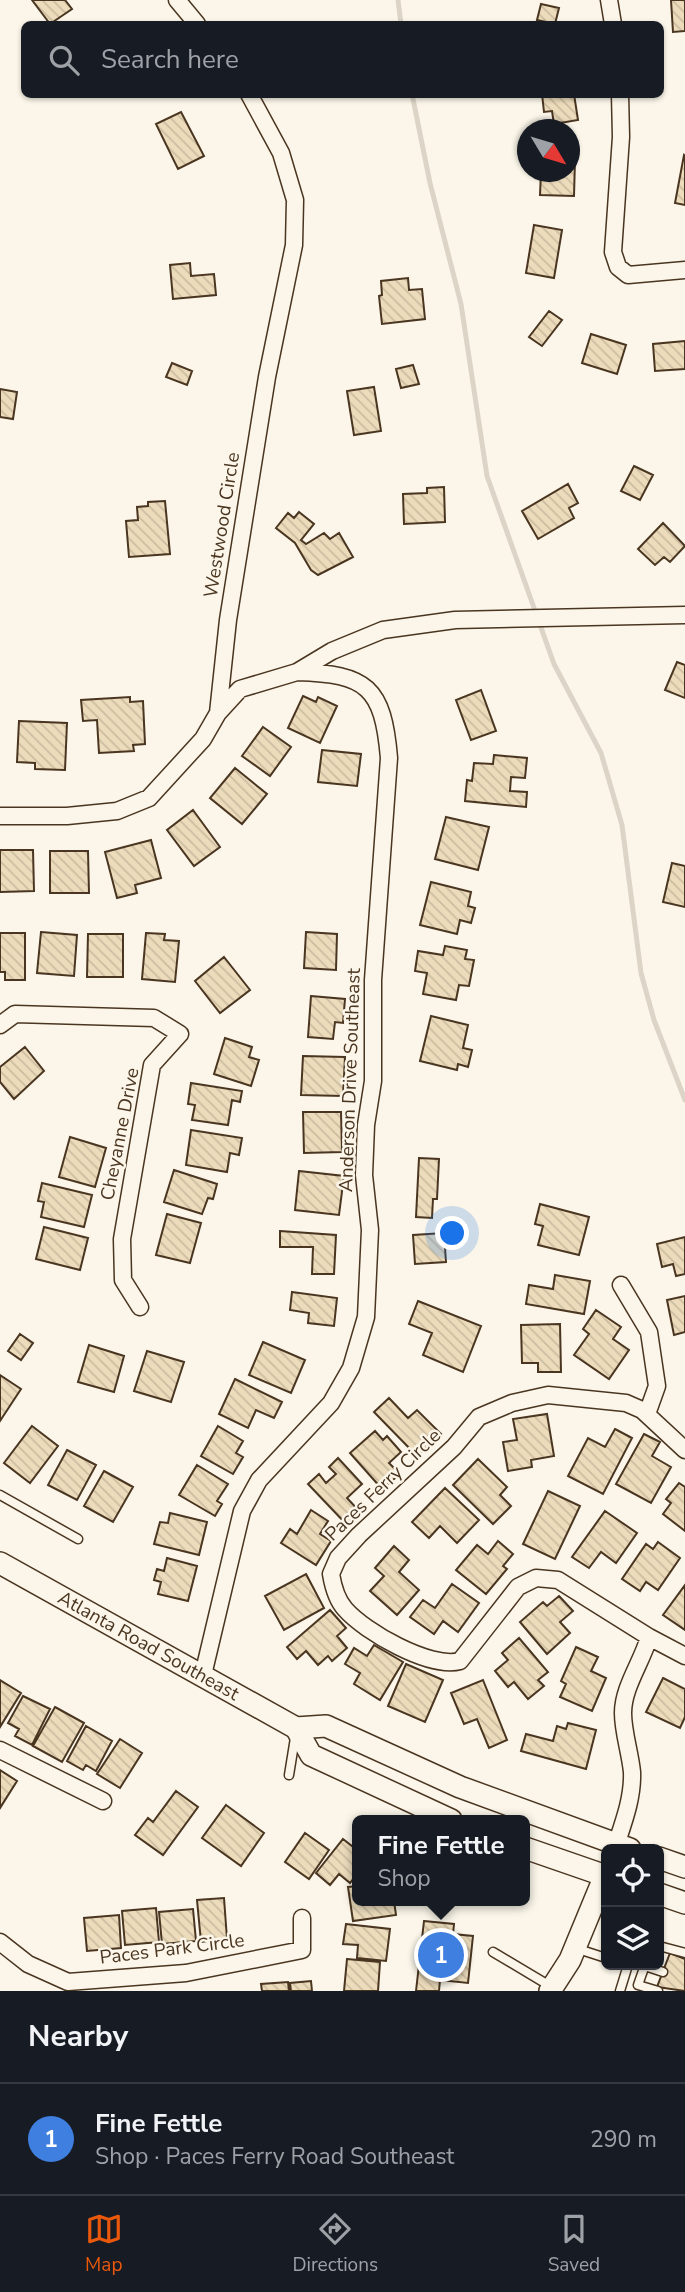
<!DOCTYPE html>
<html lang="en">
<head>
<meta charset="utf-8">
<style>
  :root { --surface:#171b24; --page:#242831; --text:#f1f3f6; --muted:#9ea1a6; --line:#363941; --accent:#ea580c }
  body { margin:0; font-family:"Nunito Sans",sans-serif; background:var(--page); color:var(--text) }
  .controls { position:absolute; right:21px; bottom:21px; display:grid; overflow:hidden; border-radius:10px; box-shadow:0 2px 5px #0004 }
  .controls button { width:63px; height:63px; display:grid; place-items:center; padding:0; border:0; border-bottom:2px solid var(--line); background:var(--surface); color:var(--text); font:35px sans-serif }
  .compass { position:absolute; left:517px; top:119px; width:63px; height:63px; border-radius:50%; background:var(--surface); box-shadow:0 2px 5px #0004; rotate:128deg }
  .you { position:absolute; left:453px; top:1234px; width:24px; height:24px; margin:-18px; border:5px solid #fff; border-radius:50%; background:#1a73e8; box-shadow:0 0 0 10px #1a73e833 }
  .badge { display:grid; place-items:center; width:46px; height:46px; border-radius:50%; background:var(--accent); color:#fff; font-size:23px; font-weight:700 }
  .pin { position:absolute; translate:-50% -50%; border:4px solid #fff; box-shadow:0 2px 7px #0006 }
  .popup { position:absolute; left:352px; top:1815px; width:178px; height:91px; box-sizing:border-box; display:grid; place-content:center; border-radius:10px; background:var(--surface); filter:drop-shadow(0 2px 5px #0005); font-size:23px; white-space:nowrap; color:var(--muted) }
  .popup b { font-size:26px; color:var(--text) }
  .popup::after { content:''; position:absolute; left:50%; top:100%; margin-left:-14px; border:14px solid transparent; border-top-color:var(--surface) }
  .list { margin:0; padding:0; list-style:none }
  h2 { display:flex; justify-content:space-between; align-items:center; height:91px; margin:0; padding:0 28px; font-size:30px }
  h2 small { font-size:23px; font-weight:400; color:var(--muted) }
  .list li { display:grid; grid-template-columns:46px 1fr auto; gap:21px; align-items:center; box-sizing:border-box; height:112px; padding:0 28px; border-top:2px solid var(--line) }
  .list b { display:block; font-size:26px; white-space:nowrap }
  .list p { margin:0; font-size:23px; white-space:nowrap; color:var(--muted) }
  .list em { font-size:23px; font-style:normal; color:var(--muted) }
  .icon { flex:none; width:38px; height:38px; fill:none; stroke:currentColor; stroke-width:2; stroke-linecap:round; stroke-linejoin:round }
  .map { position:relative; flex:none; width:685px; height:1991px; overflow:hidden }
  .search { position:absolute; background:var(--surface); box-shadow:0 2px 5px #0004; left:21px; right:21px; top:21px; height:77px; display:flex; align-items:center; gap:18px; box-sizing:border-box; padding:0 24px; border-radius:10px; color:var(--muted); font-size:26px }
  .sheet { height:203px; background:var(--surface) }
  nav { display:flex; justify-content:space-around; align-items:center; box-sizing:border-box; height:98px; border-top:2px solid var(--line); background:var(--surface); font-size:19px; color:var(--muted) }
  nav a { display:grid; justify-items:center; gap:4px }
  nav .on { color:var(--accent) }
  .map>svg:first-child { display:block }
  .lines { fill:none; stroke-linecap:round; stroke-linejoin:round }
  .stream { stroke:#dcd4c6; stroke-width:5 }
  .building { fill:url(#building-back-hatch); stroke:#4a3520; stroke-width:2 }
  .lane-casing { stroke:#4a3520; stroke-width:11 }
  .street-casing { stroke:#4a3520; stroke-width:19 }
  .secondary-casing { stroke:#4a3520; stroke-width:24 }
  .lane { stroke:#fbf6e9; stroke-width:8 }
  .street { stroke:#fbf6e9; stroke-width:16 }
  .secondary { stroke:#fbf6e9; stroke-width:21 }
  .labels { text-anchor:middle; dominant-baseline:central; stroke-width:5; stroke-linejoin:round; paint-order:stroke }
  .street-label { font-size:19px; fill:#4a3520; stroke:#fbf6e9 }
</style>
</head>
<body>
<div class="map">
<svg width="685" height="1991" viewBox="0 0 685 1991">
  <defs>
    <pattern id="building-back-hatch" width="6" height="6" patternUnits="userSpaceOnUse" patternTransform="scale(1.75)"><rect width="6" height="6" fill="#ecdcbc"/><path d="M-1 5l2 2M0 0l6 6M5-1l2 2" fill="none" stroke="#ccbda1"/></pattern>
  </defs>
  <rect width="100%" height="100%" fill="#fbf6e9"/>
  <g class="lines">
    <!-- stream -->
    <path class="stream" d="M398,0L401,24
      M412,94L430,183L461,304L487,476L554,664L601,753L622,825L641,973L654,1020L685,1100"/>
  </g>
  <!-- building -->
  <path class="building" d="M32,0H65L72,9L50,24Z
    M671,0H685V31L673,32Z
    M541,4L559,8L555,24L537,20Z
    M542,94H574L578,120L554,124L552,111L544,112Z
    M181,112L204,156L178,169L156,124Z
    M684,155L685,156V205L675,203Z
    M570,160H575L574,196L540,195L541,172H570Z
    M534,225L562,230L554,278L526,273Z
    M190,263L191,276L214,274L216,295L173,299L170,265Z
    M408,278L409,290L422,289L425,319L382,324L379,296L382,295L381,281Z
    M549,311L562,320L542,346L529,337Z
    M591,334L626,345L617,374L582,363Z
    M685,341V369L655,371L653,344Z
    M172,363L192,371L187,385L166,377Z
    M413,365L419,384L401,388L396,369Z
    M374,387L381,431L354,435L347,391Z
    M0,389L17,392L13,419L0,417Z
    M634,466L653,475L640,500L621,491Z
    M568,484L578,503L569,508L574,518L538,539L522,511Z
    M444,487L445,522L404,524L403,494L427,493V488Z
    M165,501L170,554L129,557L126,521L138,520L137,507L148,506V502Z
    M299,512L314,524L301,540L306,544L324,533L330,539L339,533L353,557L318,575L311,570L295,543L276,528L288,513L294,518Z
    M663,523L685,546L670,562L664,557L655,565L638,549Z
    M677,662L685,665V698L665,690Z
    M481,690L496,731L471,740L456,700Z
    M303,696L316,702L318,697L337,706L320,743L288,728Z
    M130,697V702L143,701L145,744L133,745L134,751L99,753L97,720L83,721L81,700Z
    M19,721L67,723L65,770L35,769V763L17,762Z
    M263,727L291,747L270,776L242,756Z
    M322,750L361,754L357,786L318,782Z
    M494,755L527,758L525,778L511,777L510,791L527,792L526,807L465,801L467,780L472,781L474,763L493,764Z
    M235,768L267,794L242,824L210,798Z
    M193,810L220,847L194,866L167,830Z
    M446,817L489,827L478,870L435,859Z
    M151,840L161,878L135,885L137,893L117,898L105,852Z
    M0,850H33L34,891L0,892Z
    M50,851H88L89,893H50Z
    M672,863L685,866V907L663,902Z
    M431,882L471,892L468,906L475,908L471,923L460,920L457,934L420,925Z
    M41,932L77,935L74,976L37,973Z
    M306,932L337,934L336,970L304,968Z
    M0,933H25V980H5V972H0Z
    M146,933L165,934L164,940L179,941L175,982L142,979Z
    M88,934H123V977H87Z
    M445,946L467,950L465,959L474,960L469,986L459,985L456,1000L423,994L427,973L415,971L418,951L443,955Z
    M224,957L250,990L220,1013L195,981Z
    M311,996L345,999L343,1023L335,1022L333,1039L308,1037Z
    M431,1016L468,1025L463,1048L472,1050L468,1067L458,1064L457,1070L420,1061Z
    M225,1038L252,1047L249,1057L259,1060L251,1086L214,1074Z
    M25,1047L44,1071L14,1099L0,1082V1067Z
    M303,1056L345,1057L343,1096L301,1095Z
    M191,1083L242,1091L240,1102L232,1100L228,1125L192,1120L195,1105L188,1104Z
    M303,1112H341L342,1152L304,1153Z
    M191,1130L242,1138L239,1155L230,1153L227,1172L186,1165Z
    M70,1137L106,1148L95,1187L59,1177Z
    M419,1158L439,1159L437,1199H433L432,1218L416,1217Z
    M174,1170L217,1184L213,1199L208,1198L202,1214L164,1202Z
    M299,1171L344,1176L339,1215L295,1210Z
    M42,1183L92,1195L84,1227L41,1217L44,1202L38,1201Z
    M540,1204L589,1217L579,1255L538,1245L543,1226L535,1224Z
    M167,1214L201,1223L190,1263L156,1255Z
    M44,1227L88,1238L80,1270L36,1259Z
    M280,1231L336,1235L334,1274H312L313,1247H280Z
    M444,1233L446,1262L415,1264L413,1235Z
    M685,1237V1274L676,1276L673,1264L662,1267L657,1244Z
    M555,1275L590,1281L584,1314L526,1304L529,1285L553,1289Z
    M292,1292L337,1298L334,1326L308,1323L309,1313L290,1310Z
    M685,1296V1332L674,1335L667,1300Z
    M418,1301L481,1326L463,1372L423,1355L432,1333L409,1324Z
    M596,1310L621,1327L613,1339L629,1350L609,1379L574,1355L589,1334L583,1329Z
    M560,1324L561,1372H538V1363H522L521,1325Z
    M20,1334L33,1343L21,1360L8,1351Z
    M263,1342L305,1360L291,1393L249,1375Z
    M89,1345L124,1356L114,1392L78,1382Z
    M147,1351L184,1362L171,1402L134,1391Z
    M0,1375L21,1389L0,1421Z
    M235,1379L282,1402L274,1418L256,1410L248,1428L219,1414Z
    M389,1398L408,1418L417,1410L441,1434L417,1456L374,1412Z
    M547,1414L554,1456L531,1460L532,1467L508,1471L503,1442L517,1440L513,1419Z
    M32,1426L58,1446L30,1483L4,1463Z
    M218,1426L243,1441L236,1453L243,1457L233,1474L201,1456Z
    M615,1429L632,1438L603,1494L568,1476L588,1438L605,1447Z
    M375,1431L383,1440L387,1436L401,1452L389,1463L400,1474L382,1489L350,1453Z
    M644,1434L660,1442L652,1456L671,1467L651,1503L616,1484Z
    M67,1450L96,1465L77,1500L48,1485Z
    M338,1458L362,1484L347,1498L360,1512L347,1525L308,1484L319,1474L326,1483L336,1474L329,1467Z
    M478,1459L507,1487L500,1495L511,1506L493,1524L453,1485Z
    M197,1465L228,1484L217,1501L222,1504L215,1516L179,1495Z
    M104,1471L133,1487L113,1522L84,1506Z
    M679,1483L685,1487V1531L663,1514L671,1503L666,1499Z
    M445,1488L479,1520L457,1543L440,1526L429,1538L412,1522Z
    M548,1491L580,1506L555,1559L523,1544Z
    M311,1510L328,1521L320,1534L331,1541L316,1565L281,1543L290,1529L297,1534Z
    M605,1511L637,1533L616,1563L601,1552L589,1568L572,1557Z
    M170,1513L207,1522L199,1555L154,1544L160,1522L168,1523Z
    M498,1541L513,1554L503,1566L507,1569L486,1594L456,1570L477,1545L488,1554Z
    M658,1542L680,1558L658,1590L646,1582L640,1591L622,1579L646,1544L653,1549Z
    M394,1546L409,1560L399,1572L419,1590L397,1615L370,1591L384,1576L375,1568Z
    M167,1558L197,1566L188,1601L158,1594L161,1582L154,1580L157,1569L164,1571Z
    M306,1574L324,1608L284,1630L265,1596Z
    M452,1584L479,1603L458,1632L443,1621L434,1634L410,1617L423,1600L435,1608Z
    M685,1585V1630L663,1615Z
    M559,1596L573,1611L560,1622L570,1633L547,1654L520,1622L543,1602L547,1606Z
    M330,1610L346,1628L337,1636L347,1648L332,1661L328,1656L318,1665L306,1651L297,1659L287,1647Z
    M519,1638L548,1672L538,1680L544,1686L528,1699L514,1682L508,1687L495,1671L508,1660L502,1653Z
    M374,1645L403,1662L380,1700L354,1684L360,1673L345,1664L354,1648L367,1656Z
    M576,1647L598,1657L591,1671L606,1678L592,1711L560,1697L566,1684L561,1681Z
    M406,1664L443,1680L425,1722L388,1706Z
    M663,1678L685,1689V1717L680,1728L646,1712Z
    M0,1680L21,1693L0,1727Z
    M483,1680L507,1740L489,1748L477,1719L464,1724L451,1693Z
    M23,1696L50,1709L32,1745L15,1736L19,1729L8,1723Z
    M55,1707L84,1723L62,1762L33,1746Z
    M568,1723L596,1730L586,1769L521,1751L526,1734L553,1741L557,1726L566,1729Z
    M86,1726L112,1741L96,1771L86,1765L83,1770L67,1761Z
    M120,1739L142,1753L120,1788L97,1774Z
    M0,1770L17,1781L0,1808Z
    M176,1791L198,1807L163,1855L135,1835L148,1818L153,1822Z
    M226,1805L264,1833L241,1866L202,1838Z
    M305,1833L329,1850L309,1879L285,1862Z
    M343,1839L357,1850V1874L350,1883L339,1874L330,1885L316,1873Z
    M357,1886V1901H394L396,1915L353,1921L348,1887Z
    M224,1898L227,1939L201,1942L197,1900Z
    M156,1908L159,1942L125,1945L122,1911Z
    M193,1909L196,1941L162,1944L159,1912Z
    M119,1915L121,1948L87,1951L84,1918Z
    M424,1921L454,1924L453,1934L473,1936L468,1983L440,1980L439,1991H416Z
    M346,1924L390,1929L386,1961L357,1958L358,1945L343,1944Z
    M670,1953L685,1959V1991L657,1987Z
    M347,1959L380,1962L378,1991H344Z
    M311,1981L312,1991H291L290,1983Z
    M288,1982L289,1991H262L261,1984Z"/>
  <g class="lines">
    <defs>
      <path id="lane" d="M0,1495L78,1539
        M289,1775L295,1738
        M659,1946L685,1953
        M575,1948L606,1958
        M493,1952L550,1986
        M645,1965L638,1985L658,1991
        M645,1966L663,1972
        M620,1991L628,1965"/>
      <path id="street" d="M177,0L197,24
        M609,0L613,24
        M620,94L621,137L613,252L618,267L628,275L685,270
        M218,713L240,689L297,672L332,651L383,630L455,620L685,615
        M0,816H67L117,811L149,798L203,739L218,713L228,620L267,377L294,245L295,200L281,153L249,94
        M0,1025L15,1014L154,1018L180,1034L152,1065L122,1239L123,1280L140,1307
        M621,1285L649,1332L657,1386L647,1414
        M685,1450L642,1410L626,1403L548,1395L512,1403L479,1417L454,1447L359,1535L338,1558L331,1574C333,1586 336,1599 345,1609C365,1632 430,1669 460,1661L518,1587L536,1578L558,1580L649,1637L685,1656
        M203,1675L242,1511L259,1480L331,1403L351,1368L366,1317L370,1230L364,1175L366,1125L373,1081V980L389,758C383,687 367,674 297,672
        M0,1750L103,1801
        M616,1845C624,1821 633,1797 632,1772C630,1752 623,1732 623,1713C623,1687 642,1662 649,1637
        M0,1942L28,1964L68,1982L186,1973L302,1950V1918"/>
      <g id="secondary">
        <path id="s1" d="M0,1563L296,1728L311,1755L451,1820"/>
        <path d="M296,1728L326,1726L460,1787L630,1849"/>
        <path d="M525,1848L606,1876"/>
        <path d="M659,1858L685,1867"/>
        <path d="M659,1894L685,1903"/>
        <path d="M550,1991L570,1960L606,1873"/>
      </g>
    </defs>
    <!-- lane casing -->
    <use href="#lane" class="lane-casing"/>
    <!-- street casing -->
    <use href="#street" class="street-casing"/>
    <!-- secondary casing -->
    <use href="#secondary" class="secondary-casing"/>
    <!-- lane -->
    <use href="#lane" class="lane"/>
    <!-- street -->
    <use href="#street" class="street"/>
    <!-- secondary -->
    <use href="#secondary" class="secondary"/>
  </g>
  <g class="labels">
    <!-- street labels -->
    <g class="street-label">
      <text transform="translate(222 525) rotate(-81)">Westwood Circle</text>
      <text transform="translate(350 1080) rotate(-88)">Anderson Drive Southeast</text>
      <text transform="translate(120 1134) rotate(-79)">Cheyanne Drive</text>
      <text transform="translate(383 1485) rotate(-44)">Paces Ferry Circle</text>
      <text stroke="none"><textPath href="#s1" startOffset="170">Atlanta Road Southeast</textPath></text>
      <text transform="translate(172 1949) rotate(-7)">Paces Park Circle</text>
    </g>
  </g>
</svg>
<div class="controls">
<button><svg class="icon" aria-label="locate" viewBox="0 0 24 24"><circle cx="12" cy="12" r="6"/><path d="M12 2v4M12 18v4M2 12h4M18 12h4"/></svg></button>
<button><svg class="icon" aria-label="layers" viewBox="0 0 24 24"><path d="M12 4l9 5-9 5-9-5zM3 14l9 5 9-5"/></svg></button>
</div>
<svg class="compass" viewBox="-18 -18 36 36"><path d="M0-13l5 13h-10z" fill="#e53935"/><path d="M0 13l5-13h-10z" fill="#9ea1a6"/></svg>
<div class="you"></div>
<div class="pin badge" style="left:441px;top:1955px;background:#3f7fe0">1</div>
<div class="popup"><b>Fine Fettle</b>Shop</div>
<div class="search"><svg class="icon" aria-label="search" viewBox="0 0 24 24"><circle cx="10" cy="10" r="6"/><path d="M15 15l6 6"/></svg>Search here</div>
</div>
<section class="sheet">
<h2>Nearby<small></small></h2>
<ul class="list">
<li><span class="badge" style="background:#3f7fe0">1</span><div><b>Fine Fettle</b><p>Shop · Paces Ferry Road Southeast</p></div><em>290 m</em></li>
</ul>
</section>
<nav>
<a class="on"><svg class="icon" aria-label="map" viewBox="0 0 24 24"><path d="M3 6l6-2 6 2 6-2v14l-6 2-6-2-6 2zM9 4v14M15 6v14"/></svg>Map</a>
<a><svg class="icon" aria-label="directions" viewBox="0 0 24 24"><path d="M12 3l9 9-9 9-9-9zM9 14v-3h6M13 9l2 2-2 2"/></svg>Directions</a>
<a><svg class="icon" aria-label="saved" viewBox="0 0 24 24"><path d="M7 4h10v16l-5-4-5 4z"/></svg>Saved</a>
</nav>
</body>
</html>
